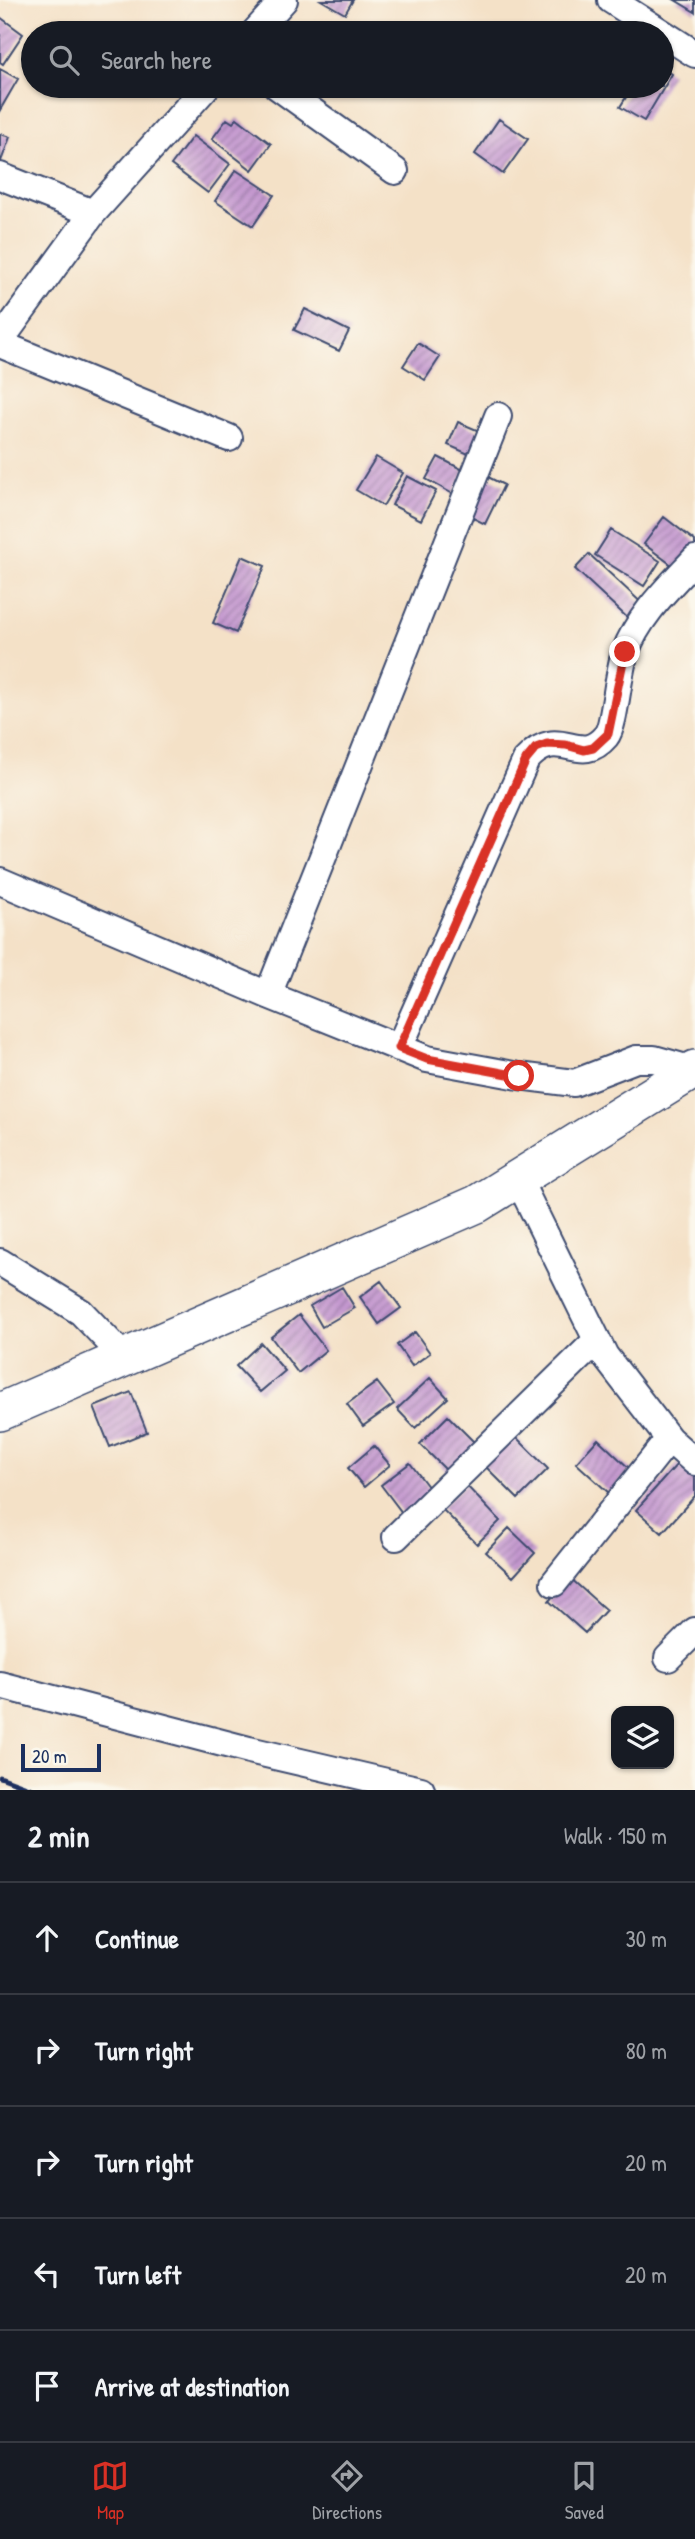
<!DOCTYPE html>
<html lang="en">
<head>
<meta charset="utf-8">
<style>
  :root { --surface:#171b24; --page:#20242c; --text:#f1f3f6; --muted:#9ea1a6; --line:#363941; --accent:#d93025 }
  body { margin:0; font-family:"Patrick Hand",sans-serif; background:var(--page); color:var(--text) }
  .controls { position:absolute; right:21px; bottom:21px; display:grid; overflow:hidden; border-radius:14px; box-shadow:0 2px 5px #0004 }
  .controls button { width:63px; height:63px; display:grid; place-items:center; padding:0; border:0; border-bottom:2px solid var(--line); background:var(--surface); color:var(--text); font:35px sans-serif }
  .scale { position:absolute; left:21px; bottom:18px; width:80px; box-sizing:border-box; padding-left:7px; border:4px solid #1b2f5e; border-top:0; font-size:19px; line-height:24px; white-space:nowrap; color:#1b2f5e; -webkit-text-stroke:5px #fbf7ec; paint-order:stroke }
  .stop { position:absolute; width:21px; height:21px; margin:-16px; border:5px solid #d93025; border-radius:50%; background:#fff }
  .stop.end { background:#d93025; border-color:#fff; box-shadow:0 2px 7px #0008 }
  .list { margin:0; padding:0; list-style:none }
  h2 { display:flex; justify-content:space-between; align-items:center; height:91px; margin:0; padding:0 28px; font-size:30px }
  h2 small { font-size:23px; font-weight:400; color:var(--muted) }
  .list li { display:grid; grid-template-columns:46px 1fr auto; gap:21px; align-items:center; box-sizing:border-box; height:112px; padding:0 28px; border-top:2px solid var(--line) }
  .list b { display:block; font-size:26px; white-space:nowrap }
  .list em { font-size:23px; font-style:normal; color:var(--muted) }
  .icon { flex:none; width:38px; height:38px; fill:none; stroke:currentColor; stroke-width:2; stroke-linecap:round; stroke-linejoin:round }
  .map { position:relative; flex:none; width:695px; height:1790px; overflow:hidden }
  .search { position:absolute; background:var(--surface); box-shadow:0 2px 5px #0004; left:21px; right:21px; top:21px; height:77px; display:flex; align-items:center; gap:18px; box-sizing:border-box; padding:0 24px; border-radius:38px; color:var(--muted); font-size:26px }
  .sheet { height:651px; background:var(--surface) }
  nav { display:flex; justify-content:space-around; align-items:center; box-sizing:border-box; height:98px; border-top:2px solid var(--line); background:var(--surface); font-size:19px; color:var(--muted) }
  nav a { display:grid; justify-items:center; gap:4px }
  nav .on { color:var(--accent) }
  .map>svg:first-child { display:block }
  .building { fill:url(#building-hatch) }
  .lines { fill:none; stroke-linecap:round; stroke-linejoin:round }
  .street-casing { stroke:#3c4a6e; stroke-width:30 }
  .secondary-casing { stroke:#3c4a6e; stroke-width:40 }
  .street { stroke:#fff; stroke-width:26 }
  .secondary { stroke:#fff; stroke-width:37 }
  .rail { stroke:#1b2f5e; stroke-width:5 }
  .route { stroke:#d93025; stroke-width:9 }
</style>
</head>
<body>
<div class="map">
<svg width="695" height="1790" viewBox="0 0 695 1790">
  <defs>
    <pattern id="building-hatch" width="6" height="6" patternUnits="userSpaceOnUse" patternTransform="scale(1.75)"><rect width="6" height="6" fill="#c498cf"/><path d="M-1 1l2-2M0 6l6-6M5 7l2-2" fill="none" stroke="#9e7cab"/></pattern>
  </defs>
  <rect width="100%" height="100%" fill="#fbf7ec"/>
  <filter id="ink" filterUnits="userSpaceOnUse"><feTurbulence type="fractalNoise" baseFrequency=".0143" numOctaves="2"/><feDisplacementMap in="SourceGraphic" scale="14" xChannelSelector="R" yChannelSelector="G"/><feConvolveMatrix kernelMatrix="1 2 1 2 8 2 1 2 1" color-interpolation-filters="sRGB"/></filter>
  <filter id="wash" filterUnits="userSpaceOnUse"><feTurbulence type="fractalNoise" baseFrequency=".00686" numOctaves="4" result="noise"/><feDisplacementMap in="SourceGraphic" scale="28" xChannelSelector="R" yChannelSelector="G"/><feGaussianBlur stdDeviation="1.57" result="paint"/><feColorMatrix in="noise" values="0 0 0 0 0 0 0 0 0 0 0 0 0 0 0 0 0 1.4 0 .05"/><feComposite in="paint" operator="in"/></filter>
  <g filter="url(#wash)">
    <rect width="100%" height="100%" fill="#f4e1c7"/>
    <g id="blocks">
      <!-- building -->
      <path class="building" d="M321,0H353L345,14Z
        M675,0H695V12Z
        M0,17L23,34L3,64L0,62Z
        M662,67L672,74L644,121L620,107L633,86H662Z
        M0,69L18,79L0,110Z
        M237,118L271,144L252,170L212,139L227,119L233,123Z
        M499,119L528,139L503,174L475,154Z
        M0,134L10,137L0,164Z
        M193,136L230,164L208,193L171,165Z
        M236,170L274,195L253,226L215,201Z
        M305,309L349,331L339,351L294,330Z
        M418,343L440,357L425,380L403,366Z
        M458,422L484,433L473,456L448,445Z
        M376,457L403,473L383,506L356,490Z
        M438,457L465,471L453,494L426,479Z
        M480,473L504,485L485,524L461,512Z
        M407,476L436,491L421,520L392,505Z
        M664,517L695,541V545L677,569L644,544Z
        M611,530L660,561L644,586L595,555Z
        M589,554L647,608L633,623L575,569Z
        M242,556L265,566L236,633L213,623Z
        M381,1281L401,1308L379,1324L360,1297Z
        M342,1287L355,1308L322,1327L310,1306Z
        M299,1315L326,1350L298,1373L271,1337Z
        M415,1332L430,1353L412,1366L397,1345Z
        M261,1343L285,1371L260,1392L236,1366Z
        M430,1378L448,1398L415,1428L397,1409Z
        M377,1382L394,1404L363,1426L347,1404Z
        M131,1392L147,1432L110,1447L94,1407Z
        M448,1416L476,1444L448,1472L420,1444Z
        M512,1433L548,1469L518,1499L482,1463Z
        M598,1439L631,1470L609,1493L576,1463Z
        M374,1446L390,1465L364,1487L348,1468Z
        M410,1463L432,1492L403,1514L381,1485Z
        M678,1463L695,1478V1496L662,1533L636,1510Z
        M465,1484L500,1521L477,1544L441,1508Z
        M509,1528L535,1553L513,1577L486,1552Z
        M569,1577L606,1610L585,1633L549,1601Z"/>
    </g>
  </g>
  <g filter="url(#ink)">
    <use href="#blocks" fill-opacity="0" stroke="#3c4a6e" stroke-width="2"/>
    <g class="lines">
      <defs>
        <path id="street" d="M611,0L695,54
          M254,33L284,0
          M277,86L395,171
          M0,176L93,213
          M0,341L93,213L207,86
          M0,344L229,438
          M0,881L268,995L427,1059L519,1076L574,1083L636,1059H654L693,1070
          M268,995L498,416
          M399,1048L526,760C560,722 578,769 606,736C615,725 618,671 625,653C638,616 669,587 695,559
          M518,1179L605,1356L669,1439L695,1462
          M0,1262L81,1312L125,1358
          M396,1537L597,1340
          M554,1583L669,1439
          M668,1658L695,1631
          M0,1685L249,1750L421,1790"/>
        <path id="secondary" d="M0,1412L477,1204L695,1069"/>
      </defs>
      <!-- street casing -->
      <use href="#street" class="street-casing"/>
      <!-- secondary casing -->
      <use href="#secondary" class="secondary-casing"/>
      <!-- street -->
      <use href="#street" class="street"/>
      <!-- secondary -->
      <use href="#secondary" class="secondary"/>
      <!-- rail -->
      <path class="rail" d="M0,1777L35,1790"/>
    </g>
  </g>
  <g class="lines" filter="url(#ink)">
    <!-- route -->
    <path class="route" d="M519,1076L427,1059L399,1048L526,760L536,748L547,744L566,745L584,750L593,748L608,734L625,652"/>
  </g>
</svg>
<div class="controls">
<button><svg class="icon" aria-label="layers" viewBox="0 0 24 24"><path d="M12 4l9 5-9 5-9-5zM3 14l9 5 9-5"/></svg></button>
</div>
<div class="scale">20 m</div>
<div class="stop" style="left:519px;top:1076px"></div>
<div class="stop end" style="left:625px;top:652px"></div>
<div class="search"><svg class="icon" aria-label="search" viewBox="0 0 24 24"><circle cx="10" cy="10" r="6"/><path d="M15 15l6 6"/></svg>Search here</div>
</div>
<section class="sheet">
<h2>2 min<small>Walk · 150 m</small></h2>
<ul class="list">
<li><svg class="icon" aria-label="ahead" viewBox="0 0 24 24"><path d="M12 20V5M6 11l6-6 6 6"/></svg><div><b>Continue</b></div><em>30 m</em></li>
<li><svg class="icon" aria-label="right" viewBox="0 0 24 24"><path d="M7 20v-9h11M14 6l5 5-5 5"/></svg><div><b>Turn right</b></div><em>80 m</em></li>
<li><svg class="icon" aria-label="right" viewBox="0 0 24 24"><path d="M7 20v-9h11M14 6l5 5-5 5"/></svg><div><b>Turn right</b></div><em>20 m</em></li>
<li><svg class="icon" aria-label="left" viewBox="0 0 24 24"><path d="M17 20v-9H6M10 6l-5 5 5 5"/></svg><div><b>Turn left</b></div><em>20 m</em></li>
<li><svg class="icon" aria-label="arrive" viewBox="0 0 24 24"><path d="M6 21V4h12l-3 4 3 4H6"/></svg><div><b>Arrive at destination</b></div></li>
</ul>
</section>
<nav>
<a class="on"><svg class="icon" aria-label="map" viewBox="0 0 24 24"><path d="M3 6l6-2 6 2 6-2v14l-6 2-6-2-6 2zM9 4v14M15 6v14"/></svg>Map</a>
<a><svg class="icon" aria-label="directions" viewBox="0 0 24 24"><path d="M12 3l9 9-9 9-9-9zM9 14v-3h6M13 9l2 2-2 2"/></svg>Directions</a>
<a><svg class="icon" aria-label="saved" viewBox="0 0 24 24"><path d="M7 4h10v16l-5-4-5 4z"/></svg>Saved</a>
</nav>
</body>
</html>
